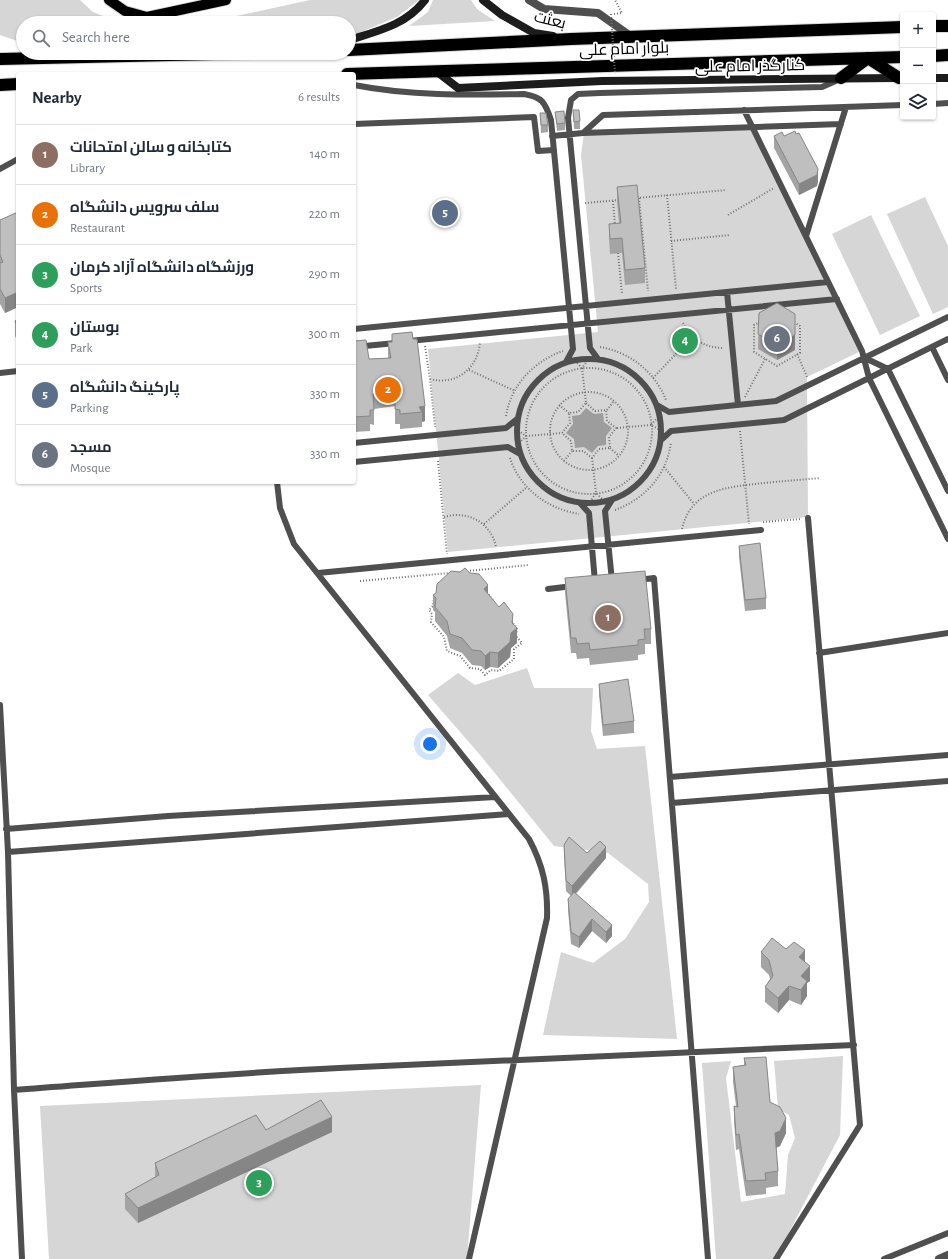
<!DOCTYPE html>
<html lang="en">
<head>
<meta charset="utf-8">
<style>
  :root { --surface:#fff; --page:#f6f6f7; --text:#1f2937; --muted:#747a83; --line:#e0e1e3; --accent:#000 }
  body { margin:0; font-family:"Alegreya Sans",Cairo,sans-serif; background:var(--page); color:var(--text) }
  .controls { position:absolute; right:12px; top:12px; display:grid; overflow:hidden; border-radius:4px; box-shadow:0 1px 3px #0004 }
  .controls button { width:36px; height:36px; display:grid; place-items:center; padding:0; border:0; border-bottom:1px solid var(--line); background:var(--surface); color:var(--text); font:20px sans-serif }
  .you { position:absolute; left:430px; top:744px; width:14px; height:14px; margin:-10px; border:3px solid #fff; border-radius:50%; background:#1a73e8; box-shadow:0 0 0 6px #1a73e833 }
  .badge { display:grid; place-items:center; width:26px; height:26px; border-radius:50%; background:var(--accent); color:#fff; font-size:13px; font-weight:700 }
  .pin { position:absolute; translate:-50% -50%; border:2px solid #fff; box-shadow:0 1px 4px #0006 }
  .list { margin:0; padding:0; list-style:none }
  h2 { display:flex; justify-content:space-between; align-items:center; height:52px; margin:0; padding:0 16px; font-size:17px }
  h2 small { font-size:13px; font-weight:400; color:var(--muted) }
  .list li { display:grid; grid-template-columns:26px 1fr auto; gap:12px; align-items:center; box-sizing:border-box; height:60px; padding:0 16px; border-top:1px solid var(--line) }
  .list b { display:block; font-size:15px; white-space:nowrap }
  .list p { margin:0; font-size:13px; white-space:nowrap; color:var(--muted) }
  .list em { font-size:13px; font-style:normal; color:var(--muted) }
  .icon { flex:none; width:22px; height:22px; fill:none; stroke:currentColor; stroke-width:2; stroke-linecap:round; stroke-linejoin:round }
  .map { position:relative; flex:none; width:948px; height:1259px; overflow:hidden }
  .search { position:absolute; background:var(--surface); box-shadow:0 1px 3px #0004; left:16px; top:16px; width:340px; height:44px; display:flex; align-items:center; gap:10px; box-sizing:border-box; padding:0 14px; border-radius:22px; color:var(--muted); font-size:15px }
  .panel { position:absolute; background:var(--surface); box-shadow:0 1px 3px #0004; left:16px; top:72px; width:340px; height:412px; border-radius:4px }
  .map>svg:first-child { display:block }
  .green { fill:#d6d6d6 }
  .water { fill:#9d9d9d }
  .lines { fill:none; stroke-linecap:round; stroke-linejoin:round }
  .primary-casing { stroke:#dbdbdb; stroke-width:12 }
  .highway-casing { stroke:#dbdbdb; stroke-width:14 }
  .path { stroke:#717171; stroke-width:2; stroke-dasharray:1 2; stroke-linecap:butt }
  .lane { stroke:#4f4f4f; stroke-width:6 }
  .street { stroke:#4f4f4f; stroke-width:8 }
  .secondary { stroke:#1c1c1c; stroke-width:8 }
  .primary { stroke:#000; stroke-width:10 }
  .highway { stroke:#000; stroke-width:12 }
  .path-bridge { stroke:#717171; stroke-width:2; stroke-dasharray:1 2; stroke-linecap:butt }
  .wall { fill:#a4a4a4 }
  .shaded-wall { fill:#868686 }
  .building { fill:#bfbfbf; stroke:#868686 }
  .labels { text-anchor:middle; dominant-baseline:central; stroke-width:3.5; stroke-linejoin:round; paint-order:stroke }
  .street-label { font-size:16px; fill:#000; stroke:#fff }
</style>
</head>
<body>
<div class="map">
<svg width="948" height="1259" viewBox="0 0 948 1259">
  <rect width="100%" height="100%" fill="#fff"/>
  <!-- green -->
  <path class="green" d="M0,0H80L93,12L121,23H23V43L0,35Z
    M310,0H419L397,17L354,35L349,36V23H204Z
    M433,0H471L477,9L495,21L409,26L428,12Z
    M752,128L861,351L807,377L808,517L448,552L428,349L598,332L581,155L584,133Z
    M925,197L948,246V307L933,314L887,214Z
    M871,215L920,316L880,335L832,234Z
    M527,668L534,688H593L591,731L597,749L645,746L677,1039L543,1035L561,952L593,963L625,939L649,902L648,884L608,853L554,846L481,756L428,695L458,673L475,685Z
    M843,1056L840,1135L775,1259H716L702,1063L731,1061L726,1078L741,1202L785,1194L788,1155L795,1138L789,1115L778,1109L774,1061Z
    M481,1085L467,1259H49L40,1106Z"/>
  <!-- water -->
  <path class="water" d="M586,408L594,414L603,413L604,422L612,428L606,436V445L598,446L592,453L584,447L575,448L574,439L566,433L573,424L572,416L580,415Z"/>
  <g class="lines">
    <defs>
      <path id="primary" d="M109,0L125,11L147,17L226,0"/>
      <path id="highway" d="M933,26H948
        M349,50L571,39L903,27
        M933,56L948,55
        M0,59L258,53
        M347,74L903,57
        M841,78L868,58L899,78
        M0,85L18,84"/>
    </defs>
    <!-- primary casing -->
    <use href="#primary" class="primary-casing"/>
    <!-- highway casing -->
    <use href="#highway" class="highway-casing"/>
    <!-- path -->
    <path class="path" d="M614,14L622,13L615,0
      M667,195L676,289
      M637,198L726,190
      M639,198L648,291
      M613,201L615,225
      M585,203L619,200
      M728,215L774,188
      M671,241L730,235
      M618,253L622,294
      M760,322L754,325V352L777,366L800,353V326L795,323
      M683,323C691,340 706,348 724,348
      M425,346L430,379L435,427
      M600,347C630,352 655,372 666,400
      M797,354L807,377
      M575,361L582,368L589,359
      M582,368L586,403
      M526 431a63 63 0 1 1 126 0a63 63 0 1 1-126 0Z
      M469,370L515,391
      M653,378L692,337
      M430,379C457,386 478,368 480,342
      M550 431a39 39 0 1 1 78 0a39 39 0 1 1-78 0Z
      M745,397L765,359
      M586,403L595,411L606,410L607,421L616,428L609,437L610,448L599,449L592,458L583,451H572L571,441L562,433L570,423L569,413L578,412Z
      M559,405L569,413
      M607,410L614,401
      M660,415L651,425L660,430
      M506,416C511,385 534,361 563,351
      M617,428L651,425
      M516,429L526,436L518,444
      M740,431L749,524
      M526,436L562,433
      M610,448L619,456
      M510,458C520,489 548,509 579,514
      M592,458L596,493
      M438,461L447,554
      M564,461L572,451
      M664,467L694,504
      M590,502L596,493L603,500
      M615,510C645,499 667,475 671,442
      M444,517C467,510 491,522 496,547
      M763,522L801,519
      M484,524L527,487
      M682,529C691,488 730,487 764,483C783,481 801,480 820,478
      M467,571L529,565
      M466,578L471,585L481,586L493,600L488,604L499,617L504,613L517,628L516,636L522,643L514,649V659L499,671L491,670L485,675L480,669L470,668L460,656L447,651L444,637L431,622L432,614L429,610L433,606L434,597L450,583L459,584Z
      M360,581L450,573"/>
    <!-- lane -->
    <path class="lane" d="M354,85C410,96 466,95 524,94C542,97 545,102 551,120L573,349L566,362
      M933,104L948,103
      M744,110L862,351L869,378L948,539
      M354,124L534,117L538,151L554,150
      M583,133L841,124
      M552,136L583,133L603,115L903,105
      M0,169L18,159
      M806,236L846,107
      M727,292L738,405
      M354,329L828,282
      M409,341L837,299
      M354,347L396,343
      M932,347L948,380
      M865,358L888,369L948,491
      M517 431a72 72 0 1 1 144 0a72 72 0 1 1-144 0Z
      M598,359L590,348L568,118L571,100L578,94L600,93L822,87L838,80
      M0,373L18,371
      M657,405L669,412L776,401L948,317
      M661,440L671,431L784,420L948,339
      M354,443L506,428L517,419
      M354,462L508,447L520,454
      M277,482L280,508L294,544L529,839C543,865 548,888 547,918L469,1259
      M612,500L605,511L612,581
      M580,503L589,513L595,582
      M318,573L761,530
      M638,580L654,578L708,1259
      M548,589L573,586
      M819,653L948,633
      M0,705L8,852L14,1090L22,1259
      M670,777L948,755
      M672,803L948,781
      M6,829L168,816L495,797
      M8,852L509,814
      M14,1090C123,1082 231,1073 339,1068C510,1059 682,1054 854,1045
      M776,1259L860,1125L808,518
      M884,1259L948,1233"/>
    <!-- street -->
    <path class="street" d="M529,0L544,9L598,13L632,37
      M939,1259L948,1255"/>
    <!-- secondary -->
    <path class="secondary" d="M483,0L502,15L534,33L553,36
      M349,40C378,31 406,25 425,0
      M436,71L458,88L602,81L897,78
      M933,78H948"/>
    <!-- primary -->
    <use href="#primary" class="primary"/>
    <!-- highway -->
    <use href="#highway" class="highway"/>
    <!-- path-bridge -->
    <path class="path-bridge" d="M611,14L615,74"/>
  </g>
  <!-- wall -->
  <path class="wall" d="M573,110L580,121V129H574Z
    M555,112L565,123V130L557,131Z
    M540,113L548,125V132L541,133Z
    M774,136H784L818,181L817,186L799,195L774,148Z
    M617,187L645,268V283L625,285L622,253L610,254L609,239V224L619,223L617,202Z
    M18,212V312L16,308L5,313L0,304V220Z
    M759,313L795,350L777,360L758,349Z
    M18,319V343L15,336V321Z
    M412,332L425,421L422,422V427L400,429V424H395V406L374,409V425L370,424V431L354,432V341L369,359L388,358V342H392V334Z
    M739,546L766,598V609L745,611L739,557Z
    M470,573L513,624L517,643L511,648L510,657L498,668L490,667L485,670L481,666L472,665L462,653L450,648L447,636L435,621V612L433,610V595Z
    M565,578L651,629V644H645V654L638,655V660L590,665L589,658L577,659L576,653H571L565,593Z
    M599,684L634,721V733L603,736L599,695Z
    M564,845L606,858L576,894L612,936L606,943L592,931L579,948L571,944L568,910V899L571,896L566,891L564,856Z
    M786,949L805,962L810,981L807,983V996L801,1005L789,1000L778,1013L765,1002V987L770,979L769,975L761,967V952Z
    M744,1058L770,1102L786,1133L780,1146L776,1148L778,1171V1186L766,1188V1194L746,1196L739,1149L736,1150L734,1121V1106H736L733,1082V1067L744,1065Z
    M266,1130L332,1132L138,1223L125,1209V1194L155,1178V1163Z"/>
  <!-- shaded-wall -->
  <path class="shaded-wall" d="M818,169V181L817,186L799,195V184Z
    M16,293V308L5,313V298Z
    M795,314V350L777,360V345Z
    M425,406V421L422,422V412L419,407Z
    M488,585V600L484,589Z
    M513,614V629L517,628V643L511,648L510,657L498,668V653L512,623Z
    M490,652V667L485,670V656Z
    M606,847V858L572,897V886Z
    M592,919V931L579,948V937Z
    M612,925V936L606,943V932Z
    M805,950V965L799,957Z
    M810,966V981L807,983V996L801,1005V976Z
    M789,986V1000L778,1013V998Z
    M332,1117V1132L138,1223V1208Z
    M786,1118V1133L780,1146L775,1148V1133Z"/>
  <!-- building -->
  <path class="building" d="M573,110H579L580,121L574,122Z
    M564,111L565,123L557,124L555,112Z
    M540,113H546L548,125H541Z
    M795,131L796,134L799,133L818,169L817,175L799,184L774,136L782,132L784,136Z
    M637,185L645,268L625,270L622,238L610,239L609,224L621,223L617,187Z
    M18,212V297L16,293L5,298L0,289V263L3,262L0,255V220Z
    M777,303L795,314V335L777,345L758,334L759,313Z
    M18,319V328L15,321Z
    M412,332L413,339H417L425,406L419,407L422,412L400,414V410L395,409V391L373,394L374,410H370V416L354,417V341L366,340L369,359L391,358L388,342H392V334Z
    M760,543L766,598L745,600L739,546Z
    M465,568L470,573L479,574L488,585L484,589L499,607L504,602L513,614L512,623L517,628L511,633L510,642L498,653L490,652L485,656L481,651L472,650L462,638L450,634L447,621L435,607L436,598L433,595L436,593L437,584L451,571L460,572Z
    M645,571L651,629H644L645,639L638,640V645L590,650L589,643L577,644L576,638H571L565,578Z
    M628,679L634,721L603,725L599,684Z
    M569,837L587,853L600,841L606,847L572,886L566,880L564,845Z
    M574,892L612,925L606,932L592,919L579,937L571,932L568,899Z
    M772,938L786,949L794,942L805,950L799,957L810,966L801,976L807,981L801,990L789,986L778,998L765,987L773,976L769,960L761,952Z
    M766,1057L770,1102L780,1107L786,1118L780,1131L775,1133L778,1171L765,1173L766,1180L746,1181L739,1134L736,1135L734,1106L738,1107L733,1067L746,1065L744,1058Z
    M321,1100L332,1117L138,1208L125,1194L159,1175L155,1163L256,1115L266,1130Z"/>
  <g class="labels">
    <!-- street labels -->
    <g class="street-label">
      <text transform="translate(550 20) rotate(14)">بعثت</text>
      <text transform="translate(624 49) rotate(-2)">بلوار امام علی</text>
      <text transform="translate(750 66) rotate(-1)">کنارگذر امام علی</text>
    </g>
  </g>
</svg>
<div class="controls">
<button>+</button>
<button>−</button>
<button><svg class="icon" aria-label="layers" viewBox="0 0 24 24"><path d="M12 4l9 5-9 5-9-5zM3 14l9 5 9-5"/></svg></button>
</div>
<div class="you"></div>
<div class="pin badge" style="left:608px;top:618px;background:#8d6e63">1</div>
<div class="pin badge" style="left:388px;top:390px;background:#e8710a">2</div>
<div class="pin badge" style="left:259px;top:1183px;background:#2e9e5b">3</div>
<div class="pin badge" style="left:685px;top:341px;background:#2e9e5b">4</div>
<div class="pin badge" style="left:445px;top:213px;background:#5c6f8a">5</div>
<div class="pin badge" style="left:777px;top:339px;background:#6b7280">6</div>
<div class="search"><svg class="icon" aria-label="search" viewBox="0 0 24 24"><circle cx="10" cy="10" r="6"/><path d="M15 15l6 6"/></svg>Search here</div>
<section class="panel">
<h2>Nearby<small>6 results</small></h2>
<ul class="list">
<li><span class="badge" style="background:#8d6e63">1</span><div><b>کتابخانه و سالن امتحانات</b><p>Library</p></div><em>140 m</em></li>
<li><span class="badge" style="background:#e8710a">2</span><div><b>سلف سرویس دانشگاه</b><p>Restaurant</p></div><em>220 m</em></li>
<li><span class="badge" style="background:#2e9e5b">3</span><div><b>ورزشگاه دانشگاه آزاد کرمان</b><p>Sports</p></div><em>290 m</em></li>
<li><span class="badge" style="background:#2e9e5b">4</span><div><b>بوستان</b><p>Park</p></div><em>300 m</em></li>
<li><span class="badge" style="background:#5c6f8a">5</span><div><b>پارکینگ دانشگاه</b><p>Parking</p></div><em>330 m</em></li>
<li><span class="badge" style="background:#6b7280">6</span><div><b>مسجد</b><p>Mosque</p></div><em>330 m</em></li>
</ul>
</section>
</div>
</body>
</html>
